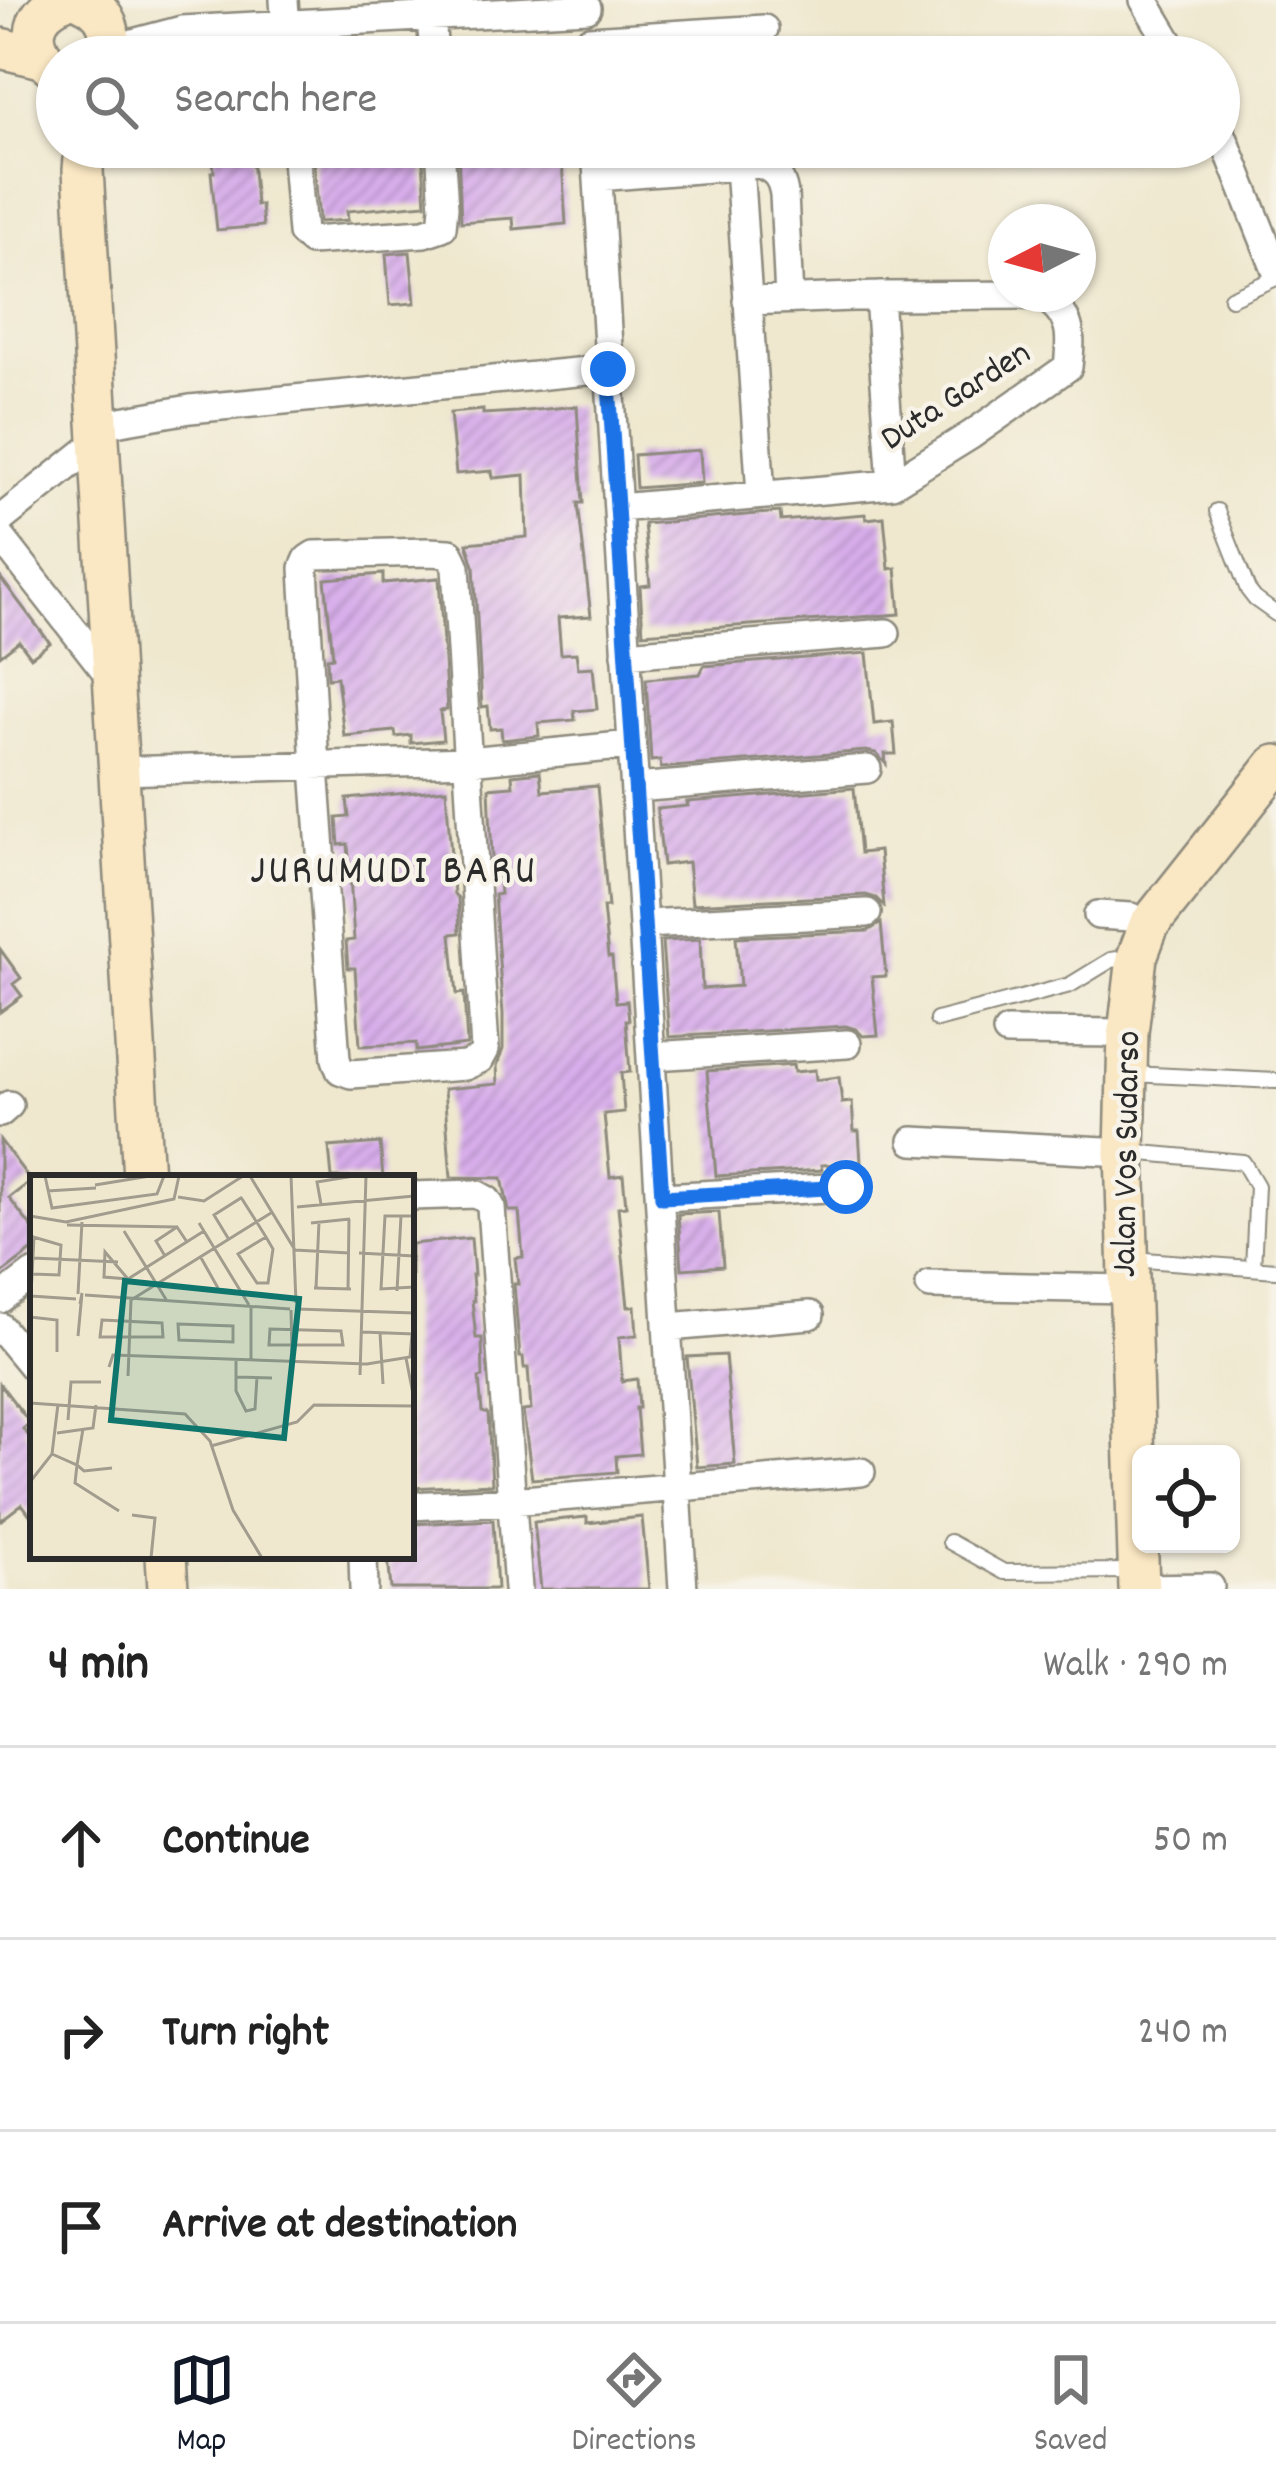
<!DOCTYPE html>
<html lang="en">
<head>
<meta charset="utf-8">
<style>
  :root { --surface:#fff; --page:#f2f2f2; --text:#222; --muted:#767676; --line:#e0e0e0; --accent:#111827 }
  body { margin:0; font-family:Dekko,sans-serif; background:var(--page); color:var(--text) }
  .controls { position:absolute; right:36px; bottom:36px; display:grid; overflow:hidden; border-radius:18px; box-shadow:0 3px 9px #0004 }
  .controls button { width:108px; height:108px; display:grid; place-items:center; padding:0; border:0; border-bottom:3px solid var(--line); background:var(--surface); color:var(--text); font:60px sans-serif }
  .compass { position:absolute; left:988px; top:204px; width:108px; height:108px; border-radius:50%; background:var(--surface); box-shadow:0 3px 9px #0004; rotate:264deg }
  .stop { position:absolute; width:36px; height:36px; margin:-27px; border:9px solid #1a73e8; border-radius:50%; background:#fff }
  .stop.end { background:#1a73e8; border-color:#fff; box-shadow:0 3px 12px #0008 }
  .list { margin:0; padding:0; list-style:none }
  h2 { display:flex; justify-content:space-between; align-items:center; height:156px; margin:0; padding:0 48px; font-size:51px }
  h2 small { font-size:39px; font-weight:400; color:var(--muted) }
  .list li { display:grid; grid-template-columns:78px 1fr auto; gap:36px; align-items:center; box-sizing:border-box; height:192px; padding:0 48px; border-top:3px solid var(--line) }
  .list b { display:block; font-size:45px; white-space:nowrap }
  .list em { font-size:39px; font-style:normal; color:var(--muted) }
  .icon { flex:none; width:66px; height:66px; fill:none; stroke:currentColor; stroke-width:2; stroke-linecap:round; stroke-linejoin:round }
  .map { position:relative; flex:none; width:1276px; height:1589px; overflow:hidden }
  .search { position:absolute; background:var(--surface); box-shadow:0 3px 9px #0004; left:36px; right:36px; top:36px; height:132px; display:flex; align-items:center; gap:30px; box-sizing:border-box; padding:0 42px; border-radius:66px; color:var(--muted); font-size:45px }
  .sheet { height:732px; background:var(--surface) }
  nav { display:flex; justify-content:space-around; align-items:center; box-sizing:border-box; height:168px; border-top:3px solid var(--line); background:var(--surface); font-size:33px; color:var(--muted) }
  nav a { display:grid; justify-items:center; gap:6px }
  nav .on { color:var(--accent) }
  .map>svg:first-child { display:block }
  .building { fill:url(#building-hatch) }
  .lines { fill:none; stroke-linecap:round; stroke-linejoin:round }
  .lane-casing { stroke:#8d8a7d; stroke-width:18 }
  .street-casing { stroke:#8d8a7d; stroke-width:32 }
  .secondary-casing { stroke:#8d8a7d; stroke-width:44 }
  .lane { stroke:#fff; stroke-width:14 }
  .street { stroke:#fff; stroke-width:27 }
  .secondary { stroke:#fae7c3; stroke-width:39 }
  .route { stroke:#1a73e8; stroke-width:15 }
  .labels { text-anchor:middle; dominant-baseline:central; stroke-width:9; stroke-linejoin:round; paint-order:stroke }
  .street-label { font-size:36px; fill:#2b2b2b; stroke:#f7f3e8 }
  .quarter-label { font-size:42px; letter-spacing:3px; fill:#2b2b2b; stroke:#f7f3e8 }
  .inset-road { fill:none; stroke:#a19c8d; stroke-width:3 }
  .view { fill:#0f766e; fill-opacity:0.15; stroke:#0f766e; stroke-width:6 }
  .inset-edge { fill:none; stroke:#2b2b2b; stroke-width:6 }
</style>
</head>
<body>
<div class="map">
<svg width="1276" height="1589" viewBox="0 0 1276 1589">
  <defs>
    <pattern id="building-hatch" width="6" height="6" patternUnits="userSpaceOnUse" patternTransform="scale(3)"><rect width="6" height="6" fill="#d8adeb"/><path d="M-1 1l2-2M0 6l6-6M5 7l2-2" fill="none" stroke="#af8dbf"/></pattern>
  </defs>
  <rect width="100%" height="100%" fill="#f7f3e8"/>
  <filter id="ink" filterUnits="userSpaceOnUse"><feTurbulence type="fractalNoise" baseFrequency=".00833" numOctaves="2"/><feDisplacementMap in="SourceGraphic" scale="24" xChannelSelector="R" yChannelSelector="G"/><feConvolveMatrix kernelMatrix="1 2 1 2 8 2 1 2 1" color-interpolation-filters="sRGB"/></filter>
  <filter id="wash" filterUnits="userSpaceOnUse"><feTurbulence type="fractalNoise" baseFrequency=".004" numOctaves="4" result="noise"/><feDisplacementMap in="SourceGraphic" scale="48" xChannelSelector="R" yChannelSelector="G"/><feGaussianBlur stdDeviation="2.7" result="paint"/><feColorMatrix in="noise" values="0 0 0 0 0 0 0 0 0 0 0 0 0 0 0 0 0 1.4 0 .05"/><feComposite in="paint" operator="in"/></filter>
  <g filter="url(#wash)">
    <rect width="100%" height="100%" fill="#efe8cf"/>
    <g id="blocks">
      <!-- building -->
      <path class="building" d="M212,147H251L256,205H261L263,226L217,230L211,172H214Z
        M313,147H422L426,204L347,211L348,220L319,222Z
        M458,147H506V150L561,147L566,224L514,229L513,218L461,222Z
        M410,252L415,303L390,305L386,254Z
        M577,406L583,503H578L591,616L558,618L561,654L576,653L578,668L593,667L597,709L574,711L575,720L538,723L539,736L502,740L501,728L490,729L488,706L482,707L474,566L467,543L527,537L525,475L493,478L492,471L456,474L450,413L483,410V414L517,412Z
        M700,450L702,483L636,488L634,455Z
        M780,512L781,521L865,514L866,519L884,517L889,569L896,568L900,614L643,633L640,586L650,585L644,524Z
        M383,574V583L439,578L447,710L440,711L443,740L411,743V735L396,737L395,731L344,736L337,677L328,678L327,658L333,657L325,579Z
        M0,577L50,643L31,657L19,641L0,656Z
        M867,653L874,724L893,722L896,754H885L886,764L876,753L866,751L661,768L660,760L651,761L646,679L700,674L704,666Z
        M540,772L542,791L597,786L608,907H603L608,957H612L616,1002L627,1001L629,1020H626L630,1072L621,1073L624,1112L604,1114L610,1177L623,1175L626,1206L618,1207L628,1307L635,1306L637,1335L619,1337L622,1381L637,1379L639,1408H636L640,1454L616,1456L617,1472L532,1479L523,1411L531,1410L528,1368H524L523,1357H520L514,1284H518L515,1258L523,1257L519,1211H509L502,1178L451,1177L444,1089L498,1084L497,1066L503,1049V1014L494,895L500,894L497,859H492L489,788L513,786L512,775Z
        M854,788L860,853L879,851L884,906L876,898L866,895L692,904L688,862L663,865L657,809L688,806L687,802Z
        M446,789L454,894L458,898L460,933L451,934L457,994L464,993L467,1045L416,1051V1043L360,1046L355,968H348L346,941L354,940L348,844L339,845L337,818L349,817L347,799Z
        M881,923L886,976L872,977L878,1035L863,1036L856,1029L846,1026L669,1037L662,941L700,939L702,989L740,986L736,937L868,931Z
        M0,949L21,978L13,984L22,996L0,1012Z
        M793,1065L794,1072L815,1070L816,1080L839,1077L842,1103L852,1102L854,1131H859L861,1162L821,1165L822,1170L716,1176L707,1071Z
        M0,1140L31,1181L9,1198L33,1229V1250L0,1275Z
        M380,1143L383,1178H332L329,1147Z
        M719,1212L723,1266L682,1269L678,1214Z
        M471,1238L474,1275H472L474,1301H472L476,1338H482L483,1377L479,1378L482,1412L488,1414L492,1484L411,1488V1244Z
        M725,1355L735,1464L697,1467L687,1357Z
        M0,1384L30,1423L23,1429L33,1441V1519L22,1504L0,1521Z
        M587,1517V1523L642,1517L649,1589H541L534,1522Z
        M493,1520L497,1589H391L388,1556H411V1524Z"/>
    </g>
  </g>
  <g filter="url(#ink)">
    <use href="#blocks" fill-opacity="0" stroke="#8d8a7d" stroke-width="3"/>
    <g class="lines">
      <defs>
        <path id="lane" d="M1231,298L1276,278
          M1217,511L1248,590L1255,599L1276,614
          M937,1020L1070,985L1111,960L1132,957
          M1131,1074L1276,1081
          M1131,1152L1243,1162L1257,1186L1253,1268
          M1132,1259L1276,1270
          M950,1542L1004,1572L1132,1571"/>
        <path id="street" d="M284,0L288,57
          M1144,0L1178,57
          M430,1L434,57
          M589,40L764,29
          M105,57L133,43L182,30L587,8
          M1219,127L1276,270
          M295,147L302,233L311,241L424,233L442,227L444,207L440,147
          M596,147L683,1589
          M739,166L761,495
          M598,177L760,164C776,171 781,177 784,194L789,299
          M879,296L892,484
          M98,425L190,409L608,369
          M618,508L892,484L971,435L1068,367C1072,332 1072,316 1042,295L879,296L747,301
          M0,520L99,441
          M0,536L112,679
          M428,552L450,553L456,567L485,1050L480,1059L465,1066L351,1074L340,1070L336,1059L315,767L304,568L308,559L314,555Z
          M626,654L886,633
          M119,771L469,761L631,745
          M635,788L867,769
          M1098,915L1131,917L1149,925
          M644,924L867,913
          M1007,1032L1128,1033
          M653,1056L847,1044
          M0,1113L9,1105
          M913,1141L1125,1152
          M411,1196L476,1194L487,1200L491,1207L518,1589
          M662,1197L846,1187
          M930,1285L1127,1289
          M0,1299L33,1274
          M0,1327L33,1367
          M669,1327L810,1315
          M411,1506L511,1501L861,1472
          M363,1556L364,1589
          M1139,1588L1210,1587"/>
        <path id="secondary" d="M82,0C107,11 116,33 103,57
          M0,48L42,58
          M57,70C27,50 27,14 63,0
          M85,147L83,170L143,1178
          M166,1556L168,1589
          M1139,1589L1125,1152L1128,1033L1137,957L1149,925L1276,765"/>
      </defs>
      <!-- lane casing -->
      <use href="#lane" class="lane-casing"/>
      <!-- street casing -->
      <use href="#street" class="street-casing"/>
      <!-- secondary casing -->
      <use href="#secondary" class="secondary-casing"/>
      <!-- lane -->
      <use href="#lane" class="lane"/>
      <!-- street -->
      <use href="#street" class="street"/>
      <!-- secondary -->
      <use href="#secondary" class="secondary"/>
    </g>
  </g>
  <g class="lines" filter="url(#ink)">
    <!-- route -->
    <path class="route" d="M608,369L662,1197L846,1187"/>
  </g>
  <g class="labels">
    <!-- street labels -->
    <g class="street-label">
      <text transform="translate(957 398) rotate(-33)">Duta Garden</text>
      <text transform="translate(1129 1154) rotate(-89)">Jalan Vos Sudarso</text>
    </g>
    <!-- quarter labels -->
    <g class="quarter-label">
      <text x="394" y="874">JURUMUDI BARU</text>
    </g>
  </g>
  <!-- overview -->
  <g transform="translate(30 1175)">
    <rect width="384" height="384" fill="#efe8cf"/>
    <path class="inset-road" d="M15,1L22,33L127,19L134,1M220,1L265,75L319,78M261,1L266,128M65,10L120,1M17,16L66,13M148,22L174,26L213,1M291,29L287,7L324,1M267,32L384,21M0,41L36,47L144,24L149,1M384,41H355L351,114L384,112M169,48L219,130M281,48L320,44M37,50L147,52M94,56L137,126M0,61L31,70L29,100L2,99M198,63L184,40L211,23L212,24L226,46L236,62L243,74L238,108H227L208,79L236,62M329,78L384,81M135,81L126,66L147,52L157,67M170,81L188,113M3,83L88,87M98,104L75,77L74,102L98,104L174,56M284,113L321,114M286,113L289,47M318,114L319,44M367,116L371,41M48,119L52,47M55,120L260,134M1,121L46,124M221,130V186M267,134L384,138M261,135L262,177M0,139L4,62M0,142L27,145V177M72,145L132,148L133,162H70ZM148,149L203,151V167L149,165ZM240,154L311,156L313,170H239ZM332,157L384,159M350,158L353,209M48,161L52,118L50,129M376,183L384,224M206,186V216L216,236L225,234L227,202M79,192L83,180L337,189L380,182L382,159M330,200L336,1M98,201L101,125L241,38M206,202L242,203M0,228L155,239L180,266L203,335L232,383M38,245L41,207H71M27,258L63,253L66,230M181,271L267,247L284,230L384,231M22,279L47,290L53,254M82,293L54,296L47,290L45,308L89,336M0,307L22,279L28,229M102,340L125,343L121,383"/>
    <path class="view" d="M95,106L269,124L254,263L81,245Z"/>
    <rect width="384" height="384" class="inset-edge"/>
  </g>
</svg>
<div class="controls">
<button><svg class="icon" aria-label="locate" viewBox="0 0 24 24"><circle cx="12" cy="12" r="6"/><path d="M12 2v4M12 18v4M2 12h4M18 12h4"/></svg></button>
</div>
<svg class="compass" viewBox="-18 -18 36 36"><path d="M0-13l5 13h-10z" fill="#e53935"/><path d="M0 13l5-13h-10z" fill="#767676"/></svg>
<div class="stop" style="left:846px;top:1187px"></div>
<div class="stop end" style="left:608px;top:369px"></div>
<div class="search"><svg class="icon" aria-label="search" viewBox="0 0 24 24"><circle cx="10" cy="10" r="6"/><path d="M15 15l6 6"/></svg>Search here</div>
</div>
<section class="sheet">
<h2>4 min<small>Walk · 290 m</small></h2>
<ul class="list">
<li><svg class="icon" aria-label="ahead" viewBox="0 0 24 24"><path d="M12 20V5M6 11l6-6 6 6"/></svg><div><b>Continue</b></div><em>50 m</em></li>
<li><svg class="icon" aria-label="right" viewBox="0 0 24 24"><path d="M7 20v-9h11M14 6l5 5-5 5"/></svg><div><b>Turn right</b></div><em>240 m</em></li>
<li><svg class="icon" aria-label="arrive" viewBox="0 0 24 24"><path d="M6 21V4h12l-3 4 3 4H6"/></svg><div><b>Arrive at destination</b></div></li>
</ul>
</section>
<nav>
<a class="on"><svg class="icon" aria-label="map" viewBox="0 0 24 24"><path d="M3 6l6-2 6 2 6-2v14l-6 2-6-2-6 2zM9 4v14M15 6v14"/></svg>Map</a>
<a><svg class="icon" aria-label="directions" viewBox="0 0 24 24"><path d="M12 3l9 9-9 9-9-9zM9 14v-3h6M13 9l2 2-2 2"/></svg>Directions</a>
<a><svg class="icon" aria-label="saved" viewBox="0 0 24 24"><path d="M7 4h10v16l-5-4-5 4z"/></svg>Saved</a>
</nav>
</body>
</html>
